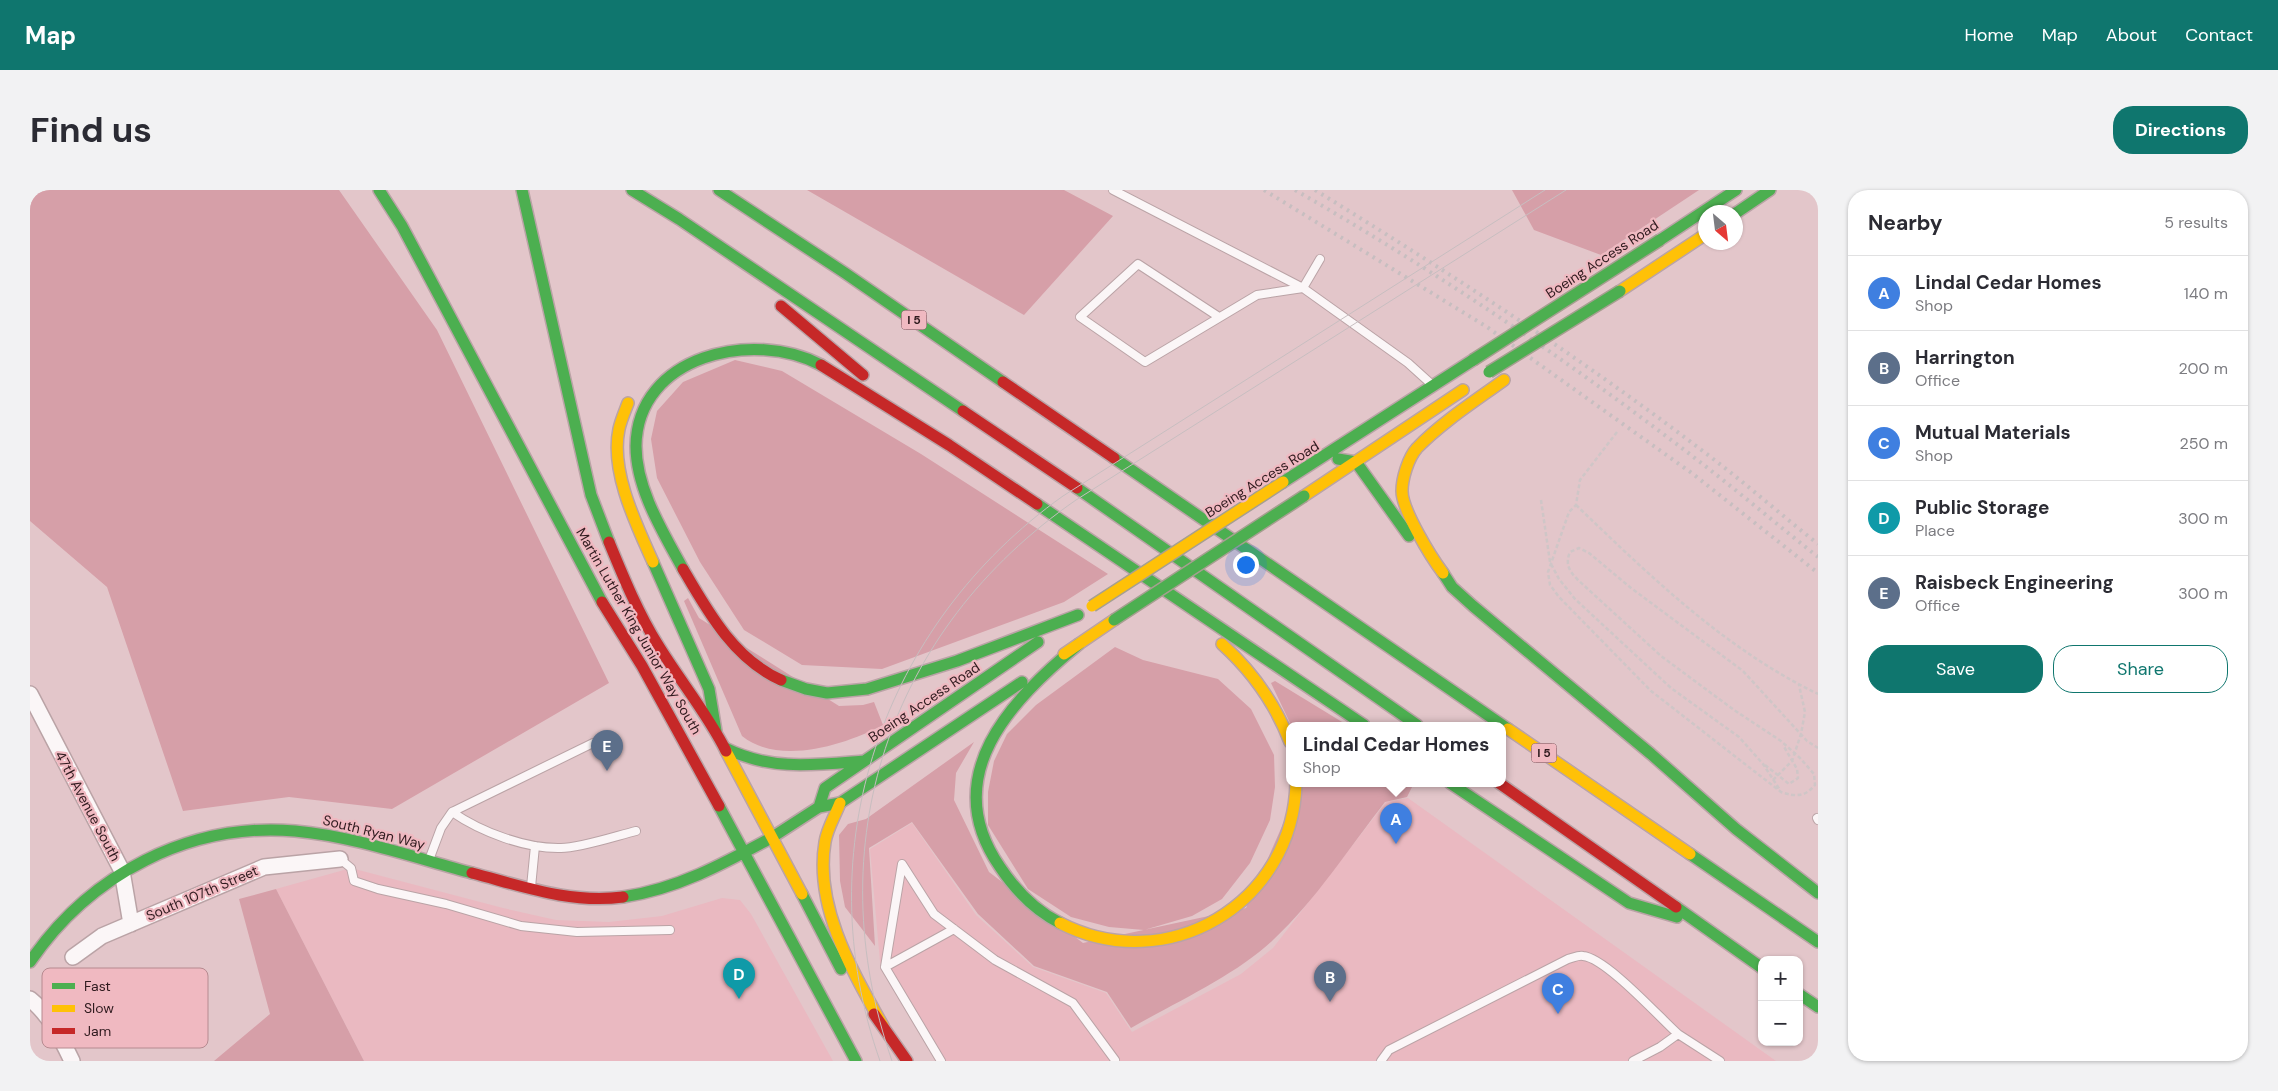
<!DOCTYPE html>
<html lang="en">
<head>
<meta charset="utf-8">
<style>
  :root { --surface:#fff; --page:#f2f2f3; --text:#2b2b33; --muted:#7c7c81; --line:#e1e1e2; --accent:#0f766e }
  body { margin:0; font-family:"DM Sans",sans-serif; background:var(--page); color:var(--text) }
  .controls { position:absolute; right:15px; bottom:15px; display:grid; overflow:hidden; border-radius:10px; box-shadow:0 1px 4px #0004 }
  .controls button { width:45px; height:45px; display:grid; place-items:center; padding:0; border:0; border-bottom:1px solid var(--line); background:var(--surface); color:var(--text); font:25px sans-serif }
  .compass { position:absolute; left:1668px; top:15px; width:45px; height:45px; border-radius:50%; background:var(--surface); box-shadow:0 1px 4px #0004; rotate:152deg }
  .you { position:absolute; left:1215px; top:374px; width:18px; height:18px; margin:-12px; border:4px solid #fff; border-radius:50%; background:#1a73e8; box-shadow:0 0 0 8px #1a73e833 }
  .badge { display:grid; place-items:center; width:32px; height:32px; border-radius:50%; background:var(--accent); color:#fff; font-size:16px; font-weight:700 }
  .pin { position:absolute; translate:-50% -41px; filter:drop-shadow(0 1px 2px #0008) }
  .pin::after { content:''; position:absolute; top:26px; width:18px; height:15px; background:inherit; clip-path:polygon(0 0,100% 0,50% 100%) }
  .popup { position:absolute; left:1256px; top:532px; width:220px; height:65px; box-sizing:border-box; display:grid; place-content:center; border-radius:10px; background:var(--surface); filter:drop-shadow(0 1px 4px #0005); font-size:16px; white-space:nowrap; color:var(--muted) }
  .popup b { font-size:19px; color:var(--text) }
  .popup::after { content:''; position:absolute; left:50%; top:100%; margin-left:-10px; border:10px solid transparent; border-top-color:var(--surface) }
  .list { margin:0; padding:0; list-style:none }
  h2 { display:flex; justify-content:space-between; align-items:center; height:65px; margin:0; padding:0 20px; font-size:21px }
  h2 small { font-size:16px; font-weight:400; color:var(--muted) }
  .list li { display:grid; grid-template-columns:32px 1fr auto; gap:15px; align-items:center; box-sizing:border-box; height:75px; padding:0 20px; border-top:1px solid var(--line) }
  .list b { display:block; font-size:19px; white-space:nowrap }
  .list p { margin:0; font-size:16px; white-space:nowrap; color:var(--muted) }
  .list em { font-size:16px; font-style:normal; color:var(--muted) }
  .actions { display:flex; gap:10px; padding:15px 20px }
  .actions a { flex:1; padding:11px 0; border:1px solid var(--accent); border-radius:20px; text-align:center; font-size:18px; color:var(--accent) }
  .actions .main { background:var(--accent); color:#fff }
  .map { position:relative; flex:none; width:1788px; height:871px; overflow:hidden; border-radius:20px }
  header { display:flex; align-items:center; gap:30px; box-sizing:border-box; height:70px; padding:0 25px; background:var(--accent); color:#fff }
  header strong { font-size:24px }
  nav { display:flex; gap:28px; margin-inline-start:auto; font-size:18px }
  .intro { display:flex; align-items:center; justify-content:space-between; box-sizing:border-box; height:120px; padding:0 30px }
  h1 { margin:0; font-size:35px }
  .button { padding:12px 22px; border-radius:20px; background:var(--accent); color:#fff; font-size:18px; font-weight:700 }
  main { display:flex; gap:30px; padding:0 30px }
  aside { flex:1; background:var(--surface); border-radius:20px; box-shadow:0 1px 4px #0004 }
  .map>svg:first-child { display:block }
  .built { fill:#eab9c1 }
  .green { fill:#d69fa8 }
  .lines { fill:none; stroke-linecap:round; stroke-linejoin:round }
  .lane-casing { stroke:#baa3a6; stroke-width:10 }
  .street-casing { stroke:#baa3a6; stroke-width:18 }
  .fast-casing { stroke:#baa3a6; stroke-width:14 }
  .slow-casing { stroke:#baa3a6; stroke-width:14 }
  .jam-casing { stroke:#baa3a6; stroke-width:14 }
  .path { stroke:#cfc6c7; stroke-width:2.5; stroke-dasharray:4 2.5; stroke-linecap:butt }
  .lane { stroke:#fbf6f7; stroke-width:8 }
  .street { stroke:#fbf6f7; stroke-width:15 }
  .fast { stroke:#4caf50; stroke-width:11 }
  .slow { stroke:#ffc107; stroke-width:11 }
  .jam { stroke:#c62828; stroke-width:11 }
  .tram { stroke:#c7bec0; stroke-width:1 }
  .rail { stroke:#c7bec0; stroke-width:4; stroke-dasharray:2.5 5; stroke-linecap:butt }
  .fast-bridge-casing { stroke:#a69f90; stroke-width:14; stroke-linecap:butt }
  .slow-bridge-casing { stroke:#a69f90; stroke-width:14; stroke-linecap:butt }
  .fast-bridge { stroke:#4caf50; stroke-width:11 }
  .slow-bridge { stroke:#ffc107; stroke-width:11 }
  .labels { text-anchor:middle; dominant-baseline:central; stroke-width:4.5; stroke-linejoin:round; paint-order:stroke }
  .shield { fill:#f0b9c1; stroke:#6a4a50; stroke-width:1 }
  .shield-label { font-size:12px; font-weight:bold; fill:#301b1f }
  .street-label { font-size:14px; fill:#301b1f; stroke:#f0b9c1 }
  .key { fill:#f0b9c1; stroke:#b68a90; stroke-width:1 }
  .key-label { font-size:14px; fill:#301b1f }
</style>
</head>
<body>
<header>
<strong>Map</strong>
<nav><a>Home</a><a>Map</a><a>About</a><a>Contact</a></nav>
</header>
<div class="intro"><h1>Find us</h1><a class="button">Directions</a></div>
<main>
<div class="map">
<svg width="1788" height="871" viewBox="0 0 1788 871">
  <rect width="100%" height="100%" fill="#e3c6ca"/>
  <!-- built -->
  <path class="built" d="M1378,608L1746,871H907L850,772L840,659L882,633L946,725L1003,777L1076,803L1102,842L1211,784L1243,758L1356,612Z
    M321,678L473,718L526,730L579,732L632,726L692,708L710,710L721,724L803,871H334L246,699Z"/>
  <!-- green -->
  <path class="green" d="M0,0H309L407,140L579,493L362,619L259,607L153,621L77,397L0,331Z
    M777,0H1034L1083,26L994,125Z
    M1482,0H1669L1571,65L1504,40Z
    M705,170L752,181L891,264L1078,384L1034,412L852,479L772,475L714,440L670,372L627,288L621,249L627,221L653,192Z
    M658,408L669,428L809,516L833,515L844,512L853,535C815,555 749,576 712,546L654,411Z
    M1085,457L1113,470L1188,489L1221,519L1244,565L1245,597L1240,630L1220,673L1192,709L1162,726L1114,740L1079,737L1041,727L998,699L958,635V602L964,571L977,544L1006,515Z
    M1245,491L1317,535H1261L1241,493Z
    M944,552L926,583L924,610L959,682L1053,753L1216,718L1271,593H1384L1377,607L1355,612C1319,658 1286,710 1243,750C1206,785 1146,812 1101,838L1077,802L1004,776L948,724L882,632L839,658L845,756L815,717L810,691L809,645L818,634L836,629Z
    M246,699L334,871H184L240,824L209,709Z"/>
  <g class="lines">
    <defs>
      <path id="lane" d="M1083,0L1273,98L1378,173L1399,192
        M1189,127L1108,74L1050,127L1115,172L1227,105L1273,98L1290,69
        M422,622C451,642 496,659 531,658C550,658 586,646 606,641
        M1787,628L1788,630
        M310,669L321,678L324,691L348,699L416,714L491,736L547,742L640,740
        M399,670L411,638L422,622L563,553
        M501,697L505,656
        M924,739L855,777L872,674L904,724L965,770L1043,813L1085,870
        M855,777L911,871
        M1351,871L1359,860L1538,769C1543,768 1548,765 1553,766C1576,768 1629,827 1648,844
        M1603,871L1630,857L1648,844L1690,871"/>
      <path id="street" d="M0,504L92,681L101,734
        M43,767L72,746L234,677L310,669
        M0,809C20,825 31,848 42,871"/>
      <path id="fast" d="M349,0L372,36L572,412
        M492,0L561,305L579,352
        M602,0L649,29L933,221
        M689,0L815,83L973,192
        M1706,23L1740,0
        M1630,50L1706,0
        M1084,268L1478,539
        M1308,269L1326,272L1379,346
        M1253,292L1443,170
        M1047,298L1387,535
        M1007,314L1334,535
        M623,372L679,499L686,541
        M653,379C633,342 606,299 606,256C607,165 724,139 791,175
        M1413,383L1422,397L1443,416L1621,564L1706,639L1788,703
        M751,490L776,499L797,503L837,499L927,471L1048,425
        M695,558C741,581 784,575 834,571
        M1420,593L1599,713L1647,727
        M689,616L826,871
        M789,617L795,598L1008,452
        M741,648L789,617L810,613L992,492
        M1660,664L1788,752
        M772,704L811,779
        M593,707C647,699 693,674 741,648
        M1646,717L1732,778
        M1030,733C1004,720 986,701 970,677C907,586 981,510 1049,454
        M0,772C59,685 159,632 265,641C323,646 386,668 442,683
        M1769,804L1788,817"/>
      <path id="slow" d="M1590,101L1676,44
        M598,213C595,221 591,230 589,239C580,281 606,334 623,372
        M1274,306L1433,200
        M1413,383C1401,367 1372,320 1372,301C1372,289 1378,268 1387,258C1411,233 1445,211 1474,190
        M1192,454C1223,482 1245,513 1260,552
        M1034,464L1084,430
        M1478,539L1660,664
        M696,561L772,704
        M810,613C805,626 797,639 795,652C784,717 823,782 853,836
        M1030,733C1137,788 1263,714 1266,593"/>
      <path id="jam" d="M751,116L833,185
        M791,175L919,255L1007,314
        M973,192L1084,268
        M933,221L1047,298
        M579,352C593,386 608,423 628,455C650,491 677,523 696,561
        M653,379C678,422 704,469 751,490
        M572,412L612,476L689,616
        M1469,593L1646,717
        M442,683C492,696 540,714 593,707
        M844,824L877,871"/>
    </defs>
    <!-- lane casing -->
    <use href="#lane" class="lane-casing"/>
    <!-- street casing -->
    <use href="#street" class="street-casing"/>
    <!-- fast casing -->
    <use href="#fast" class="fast-casing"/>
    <!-- slow casing -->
    <use href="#slow" class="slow-casing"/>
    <!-- jam casing -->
    <use href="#jam" class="jam-casing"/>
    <!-- path -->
    <path class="path" d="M1587,242L1550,290L1546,315L1539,322L1518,382L1520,395L1529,407L1621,501L1751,602C1766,607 1775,607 1785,595L1784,584L1770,568L1751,551L1704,520L1631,466L1548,390C1539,381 1535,374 1540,362L1549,358L1559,363L1601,398L1713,481L1777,551L1788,558
      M1511,310L1520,372L1529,389L1545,409L1641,498L1709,547L1733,574L1750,600
      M1546,315C1620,386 1695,459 1788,504
      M1735,575L1759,594L1768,588L1767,579L1753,555
      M1743,590L1762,571L1771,544L1775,522L1769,495"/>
    <!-- lane -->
    <use href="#lane" class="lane"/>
    <!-- street -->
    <use href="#street" class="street"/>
    <!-- fast -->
    <use href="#fast" class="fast"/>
    <!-- slow -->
    <use href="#slow" class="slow"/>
    <!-- jam -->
    <use href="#jam" class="jam"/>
    <!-- tram -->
    <path class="tram" d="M850,871C775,659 852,435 1033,306L1515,0
      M862,871C787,655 858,440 1046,310L1536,0"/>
    <!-- rail -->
    <path class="rail" d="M1234,0L1457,137L1663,284L1788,383
      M1265,0C1406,81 1542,173 1670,272C1710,303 1749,336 1788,367
      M1285,0C1418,82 1550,167 1674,262C1713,291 1750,324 1788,354"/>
    <defs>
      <path id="fast-bridge" d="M1443,170L1630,50
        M1459,182L1590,101
        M1084,430L1274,306"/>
      <path id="slow-bridge" d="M1062,416L1253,292"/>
    </defs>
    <!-- fast-bridge casing -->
    <use href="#fast-bridge" class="fast-bridge-casing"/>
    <!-- slow-bridge casing -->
    <use href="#slow-bridge" class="slow-bridge-casing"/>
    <!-- fast-bridge -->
    <use href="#fast-bridge" class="fast-bridge"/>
    <!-- slow-bridge -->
    <use href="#slow-bridge" class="slow-bridge"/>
  </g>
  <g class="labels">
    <!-- shield labels -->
    <g class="shield">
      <rect x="871.5" y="120.5" width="25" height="19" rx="4"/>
      <rect x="1501.5" y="553.5" width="25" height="19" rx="4"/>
    </g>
    <g class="shield-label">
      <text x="884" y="130">I 5</text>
      <text x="1514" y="563">I 5</text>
    </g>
    <!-- street labels -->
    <g class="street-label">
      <text transform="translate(1572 69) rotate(-33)">Boeing Access Road</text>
      <text transform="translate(1232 289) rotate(-32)">Boeing Access Road</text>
      <text transform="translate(609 441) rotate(60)">Martin Luther King Junior Way South</text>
      <text transform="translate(894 512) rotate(-34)">Boeing Access Road</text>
      <text transform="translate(58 616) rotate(62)">47th Avenue South</text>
      <text transform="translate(344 642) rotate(14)">South Ryan Way</text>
      <text transform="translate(172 703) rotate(-23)">South 107th Street</text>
    </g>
  </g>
  <!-- legend -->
  <rect x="12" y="778" width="166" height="80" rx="8" class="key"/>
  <rect x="22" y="793" width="23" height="6" fill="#4caf50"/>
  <rect x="22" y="815" width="23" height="7" fill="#ffc107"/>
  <rect x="22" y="838" width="23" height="6" fill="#c62828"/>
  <g class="key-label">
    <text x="54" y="801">Fast</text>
    <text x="54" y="823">Slow</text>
    <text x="54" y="846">Jam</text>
  </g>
</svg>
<div class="controls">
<button>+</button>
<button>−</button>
</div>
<svg class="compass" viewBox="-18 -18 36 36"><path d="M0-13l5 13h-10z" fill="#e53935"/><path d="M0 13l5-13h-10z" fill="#7c7c81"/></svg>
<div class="you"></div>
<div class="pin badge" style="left:1366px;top:654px;background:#3f7fe0">A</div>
<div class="popup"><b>Lindal Cedar Homes</b>Shop</div>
<div class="pin badge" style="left:1300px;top:812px;background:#5c6f8a">B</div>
<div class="pin badge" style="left:1528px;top:824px;background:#3f7fe0">C</div>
<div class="pin badge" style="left:709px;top:809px;background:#0f9aa8">D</div>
<div class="pin badge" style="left:577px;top:581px;background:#5c6f8a">E</div>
</div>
<aside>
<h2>Nearby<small>5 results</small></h2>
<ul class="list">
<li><span class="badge" style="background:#3f7fe0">A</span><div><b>Lindal Cedar Homes</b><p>Shop</p></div><em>140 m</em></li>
<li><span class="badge" style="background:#5c6f8a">B</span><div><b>Harrington</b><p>Office</p></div><em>200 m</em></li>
<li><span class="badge" style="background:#3f7fe0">C</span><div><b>Mutual Materials</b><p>Shop</p></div><em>250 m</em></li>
<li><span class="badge" style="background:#0f9aa8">D</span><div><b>Public Storage</b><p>Place</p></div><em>300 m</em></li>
<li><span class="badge" style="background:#5c6f8a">E</span><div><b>Raisbeck Engineering</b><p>Office</p></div><em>300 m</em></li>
</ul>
<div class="actions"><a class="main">Save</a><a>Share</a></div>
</aside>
</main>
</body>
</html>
